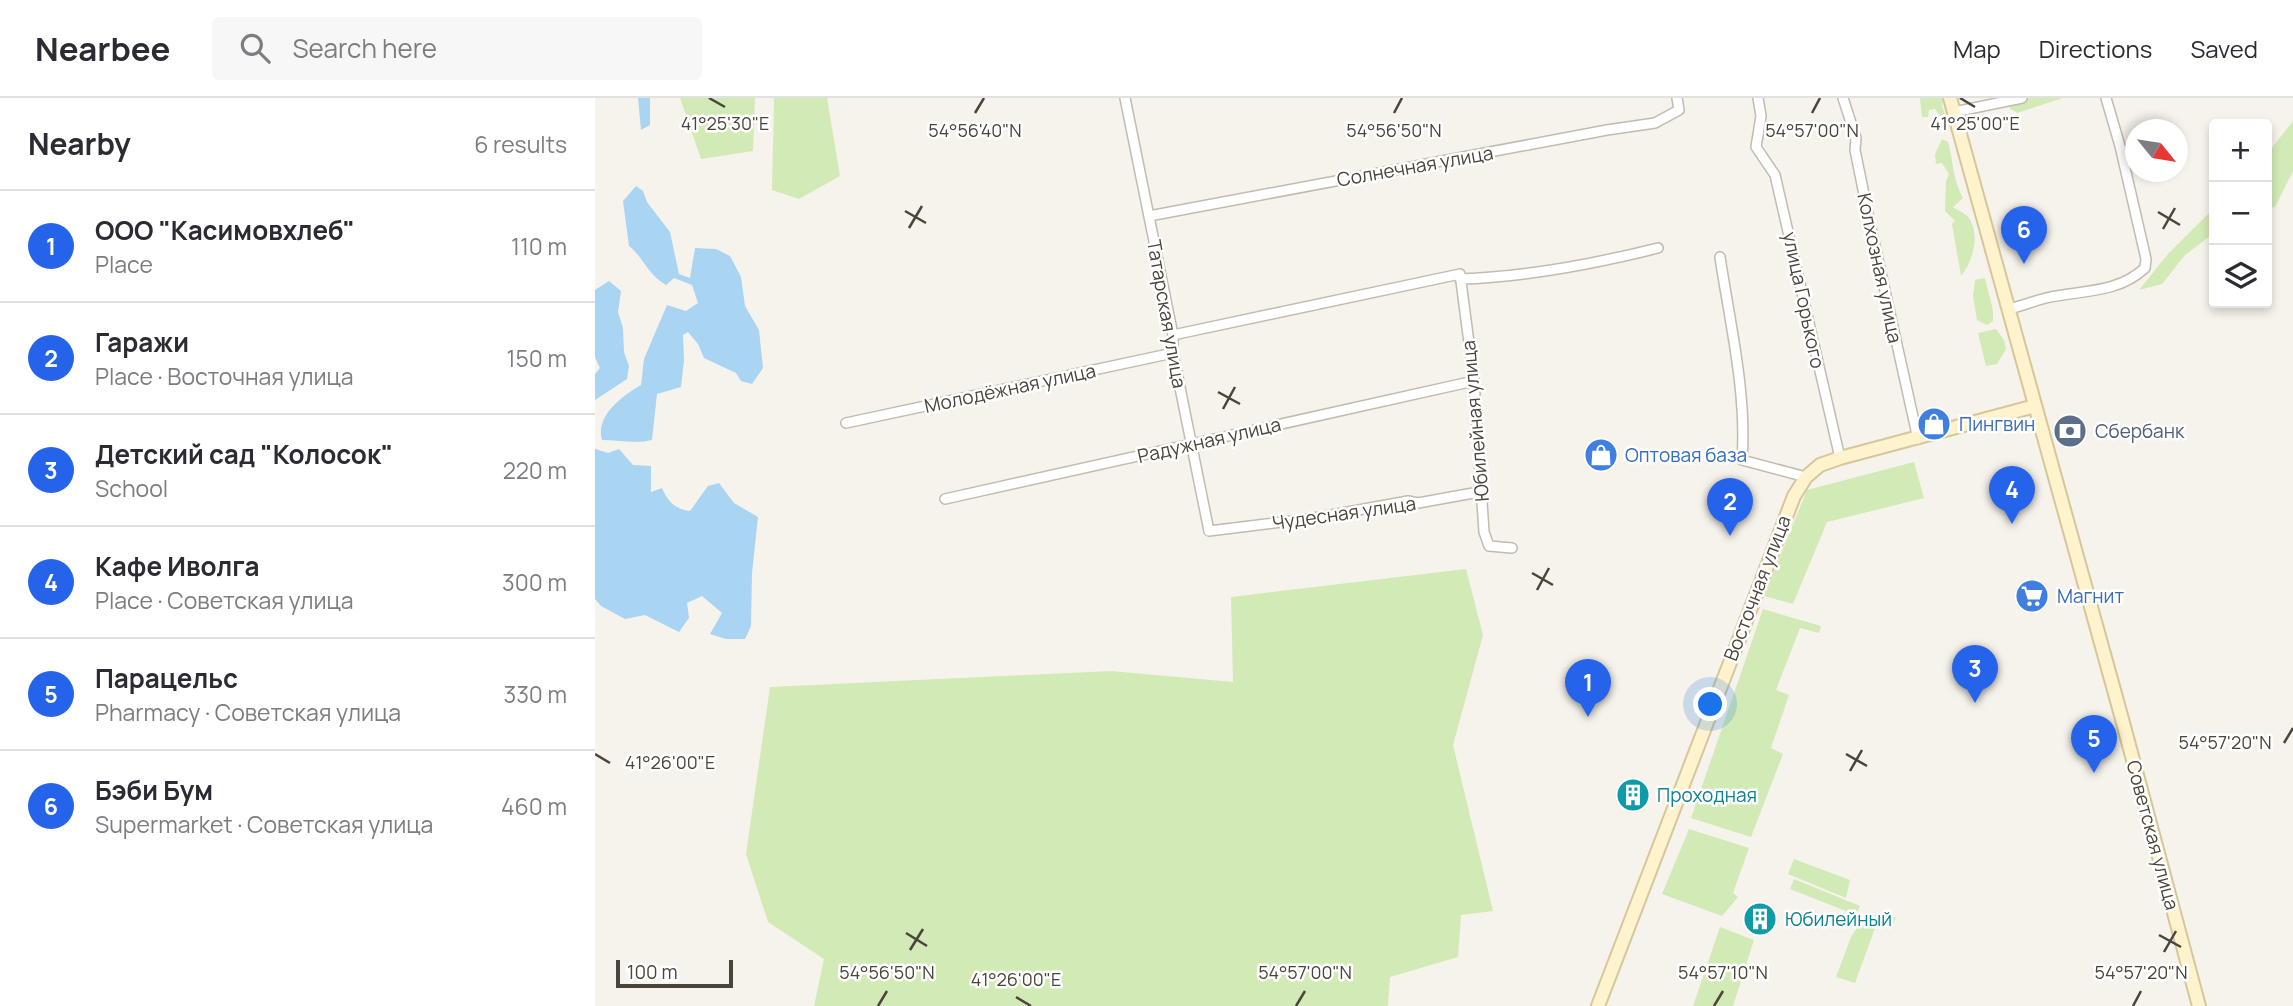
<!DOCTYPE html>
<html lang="en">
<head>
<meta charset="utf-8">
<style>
  :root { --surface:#fff; --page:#f7f7f7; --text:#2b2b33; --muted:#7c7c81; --line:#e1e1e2; --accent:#2563eb }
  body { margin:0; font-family:Manrope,sans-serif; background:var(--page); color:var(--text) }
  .controls { position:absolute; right:21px; top:21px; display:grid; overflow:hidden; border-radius:7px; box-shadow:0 4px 10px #0003 }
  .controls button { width:63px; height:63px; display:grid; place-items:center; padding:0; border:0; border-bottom:2px solid var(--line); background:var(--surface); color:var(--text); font:35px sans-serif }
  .compass { position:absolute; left:1530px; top:21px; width:63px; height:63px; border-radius:50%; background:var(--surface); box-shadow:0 4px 10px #0003; rotate:120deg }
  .scale { position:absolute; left:21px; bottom:18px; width:117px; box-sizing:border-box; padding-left:7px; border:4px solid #4b4439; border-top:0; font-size:19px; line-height:24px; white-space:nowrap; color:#4b4439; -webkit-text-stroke:5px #fff; paint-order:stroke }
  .you { position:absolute; left:1116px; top:607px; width:24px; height:24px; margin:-18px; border:5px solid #fff; border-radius:50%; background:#1a73e8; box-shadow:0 0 0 10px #1a73e833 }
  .badge { display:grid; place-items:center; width:46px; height:46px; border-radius:50%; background:var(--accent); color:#fff; font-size:23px; font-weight:700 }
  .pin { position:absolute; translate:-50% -58px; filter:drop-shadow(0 2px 4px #0008) }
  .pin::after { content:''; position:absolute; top:37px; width:24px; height:21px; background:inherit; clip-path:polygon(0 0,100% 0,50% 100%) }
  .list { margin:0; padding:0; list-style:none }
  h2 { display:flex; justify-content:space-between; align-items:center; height:91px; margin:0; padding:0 28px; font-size:30px }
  h2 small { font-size:23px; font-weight:400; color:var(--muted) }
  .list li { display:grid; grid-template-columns:46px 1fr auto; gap:21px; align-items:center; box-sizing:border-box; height:112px; padding:0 28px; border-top:2px solid var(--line) }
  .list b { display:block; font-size:26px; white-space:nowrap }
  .list p { margin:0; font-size:23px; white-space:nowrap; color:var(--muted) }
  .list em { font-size:23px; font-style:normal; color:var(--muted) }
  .icon { flex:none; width:38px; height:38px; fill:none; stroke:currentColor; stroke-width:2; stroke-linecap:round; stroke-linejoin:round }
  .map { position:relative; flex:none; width:1698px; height:908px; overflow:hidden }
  header { display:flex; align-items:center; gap:42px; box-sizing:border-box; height:98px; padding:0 35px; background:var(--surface); border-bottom:2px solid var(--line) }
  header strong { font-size:33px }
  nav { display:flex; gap:38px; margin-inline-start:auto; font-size:24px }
  .search { width:490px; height:63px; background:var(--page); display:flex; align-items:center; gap:18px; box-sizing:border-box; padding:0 24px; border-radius:7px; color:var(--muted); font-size:26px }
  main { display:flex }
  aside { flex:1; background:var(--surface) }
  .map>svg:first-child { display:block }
  .green { fill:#d2eab5 }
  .water { fill:#a9d4f2 }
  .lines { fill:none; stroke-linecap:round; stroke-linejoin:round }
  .minor-casing { stroke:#c2bbae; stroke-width:12 }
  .secondary-casing { stroke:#d6c79b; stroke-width:16 }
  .minor { stroke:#fff; stroke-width:9 }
  .secondary { stroke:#fff3cd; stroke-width:12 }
  .ticks { fill:none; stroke:#4b4439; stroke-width:2.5 }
  .labels { text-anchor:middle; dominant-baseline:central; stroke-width:5; stroke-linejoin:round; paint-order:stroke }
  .street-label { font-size:19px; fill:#4b4439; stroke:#fff }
  .shop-label { font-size:19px; fill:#366cbe; stroke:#fff; text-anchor:start }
  .service-label { font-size:19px; fill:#4e5e75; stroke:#fff; text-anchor:start }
  .culture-label { font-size:19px; fill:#0d838f; stroke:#fff; text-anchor:start }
  .ticks-label { font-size:18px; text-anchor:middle; fill:#4b4439; stroke:#fff; stroke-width:5; stroke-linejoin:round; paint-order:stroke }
</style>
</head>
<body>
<header>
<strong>Nearbee</strong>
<div class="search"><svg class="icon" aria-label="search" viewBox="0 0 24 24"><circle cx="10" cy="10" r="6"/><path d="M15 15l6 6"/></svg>Search here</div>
<nav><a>Map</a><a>Directions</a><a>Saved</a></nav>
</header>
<main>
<aside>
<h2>Nearby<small>6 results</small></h2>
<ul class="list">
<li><span class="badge">1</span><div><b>ООО &quot;Касимовхлеб&quot;</b><p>Place</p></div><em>110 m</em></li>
<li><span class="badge">2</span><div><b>Гаражи</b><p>Place · Восточная улица</p></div><em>150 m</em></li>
<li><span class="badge">3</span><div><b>Детский сад &quot;Колосок&quot;</b><p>School</p></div><em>220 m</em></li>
<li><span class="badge">4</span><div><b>Кафе Иволга</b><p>Place · Советская улица</p></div><em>300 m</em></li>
<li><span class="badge">5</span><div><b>Парацельс</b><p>Pharmacy · Советская улица</p></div><em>330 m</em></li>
<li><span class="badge">6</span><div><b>Бэби Бум</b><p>Supermarket · Советская улица</p></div><em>460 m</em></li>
</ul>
</aside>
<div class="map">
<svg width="1698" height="908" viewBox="0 0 1698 908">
  <rect width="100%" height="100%" fill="#f6f3ec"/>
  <!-- green -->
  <path class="green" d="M85,0H160L158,53L106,61Z
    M179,0H232L245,78L204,101L177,92Z
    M1325,0H1348L1347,8L1350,16L1345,18L1340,11L1334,12L1333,19H1327Z
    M1428,0H1468L1422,15L1414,10Z
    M1698,23V73L1680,109L1672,111V56Z
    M1347,41L1353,44C1359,66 1357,79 1368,100L1358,109C1362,112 1370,115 1373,119C1386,136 1378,163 1366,178L1357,126L1360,123L1350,113L1351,83L1354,76L1347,65L1341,66L1340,56Z
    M1619,110V135L1590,157L1567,186L1544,192L1573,156Z
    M1390,180C1393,195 1399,208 1398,223L1392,227L1382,222L1378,198L1380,182Z
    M1401,231L1409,242L1411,251L1402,266L1391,268L1383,235Z
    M1319,364L1329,400L1232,424L1198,506L1169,498L1212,392Z
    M871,471L888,537L858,647L898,813L866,817L863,859L795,879L793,908H219L229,861L173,824L151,756L175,589L516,573L638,584L636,499Z
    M1168,511L1226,528L1224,535L1205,530L1181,592L1194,597L1176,650L1188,656L1156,739L1096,720Z
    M1094,731L1154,750L1138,795L1143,799L1127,818L1067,796Z
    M1199,761L1255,782L1251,800L1193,776Z
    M1199,781L1265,808L1261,817L1195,791Z
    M1279,817L1301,819L1298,827L1283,822L1260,885L1241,879L1256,839L1269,819Z
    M1125,829L1159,842L1138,908H1098Z"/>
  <!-- water -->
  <path class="water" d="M43,0H55V27L46,32Z
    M41,88L48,93L52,104L75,134L84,176L95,180L100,150L121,151L135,158L146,179L150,208L164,232L168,270L157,286L146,283L141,275L109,260L103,246L93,234L88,237L89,262L86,289L62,296L57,342C41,346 24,342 7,342C0,318 27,298 46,287L49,261L72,207L91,213L103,205L97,187L79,180L71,187C53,177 49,160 34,148L28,103Z
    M14,183L26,193L23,214L28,230L29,254L34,268L32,281L0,302V276L5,270L0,259V192Z
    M0,351L13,355L24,351L38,367L56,368V394L67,390C73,404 80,411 95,413L113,388L124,385L139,405L163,419L157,475L156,528L150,541H131L115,536L127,515L107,498L92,505L94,520L84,534L50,517L30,521L6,508L0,501Z"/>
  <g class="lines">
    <defs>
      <path id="minor" d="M530,0L578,237V255L614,433L719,420L813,403L823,405L884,394
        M1163,0L1166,18L1161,49L1180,77L1245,360
        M1248,0L1261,40L1260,52L1274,121L1323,341
        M1359,14L1427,0
        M554,118L1012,32L1060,25L1084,12L1082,0
        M1125,159C1135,226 1152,295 1147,362L1211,379
        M865,181C931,179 999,166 1063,150
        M1414,211C1427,208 1439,203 1451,200C1486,192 1522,196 1550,170L1551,161L1525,48L1511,0
        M578,237L865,176L879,283L889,434L894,448L917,450
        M251,325L578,255
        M350,401L879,283"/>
      <path id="secondary" d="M1355,0L1527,621L1604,908
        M1003,908L1199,398L1211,379L1225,367L1245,360L1440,308"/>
    </defs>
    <!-- minor casing -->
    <use href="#minor" class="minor-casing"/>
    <!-- secondary casing -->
    <use href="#secondary" class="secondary-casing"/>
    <!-- minor -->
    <use href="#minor" class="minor"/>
    <!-- secondary -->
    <use href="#secondary" class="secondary"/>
  </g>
  <!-- ticks -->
  <path class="ticks" d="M114,0L130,9M1365,0L1380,9M380,15L389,0M799,15L807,0M1217,15L1225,0M310,113L331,125M1563,114L1585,127M314,130L327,108M1568,131L1580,110M623,294L645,306M628,311L640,289M937,475L958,487M942,492L954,470M1689,645L1698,630M0,656L15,665M1251,656L1272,668M1255,673L1267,652M311,835L332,848M1564,837L1586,849M315,852L328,831M1569,854L1581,833M421,899L436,908M283,908L292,893M701,908L710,893M1119,908L1128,893M1538,908L1546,893"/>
  <!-- icons -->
  <defs>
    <symbol id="shop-disc" viewBox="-11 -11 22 22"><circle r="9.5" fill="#3f7fe0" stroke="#fff"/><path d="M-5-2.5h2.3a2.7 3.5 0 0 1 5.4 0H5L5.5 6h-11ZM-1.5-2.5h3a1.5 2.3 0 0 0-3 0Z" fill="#fff"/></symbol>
    <symbol id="bank-disc" viewBox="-11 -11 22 22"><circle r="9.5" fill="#5c6f8a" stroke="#fff"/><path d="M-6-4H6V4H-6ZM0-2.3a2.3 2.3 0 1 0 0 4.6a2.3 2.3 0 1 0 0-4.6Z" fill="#fff"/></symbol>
    <symbol id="supermarket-disc" viewBox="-11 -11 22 22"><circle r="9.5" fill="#3f7fe0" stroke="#fff"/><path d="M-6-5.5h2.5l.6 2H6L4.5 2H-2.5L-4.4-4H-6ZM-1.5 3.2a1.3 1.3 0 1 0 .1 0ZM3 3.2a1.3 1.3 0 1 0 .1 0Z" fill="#fff"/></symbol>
    <symbol id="building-disc" viewBox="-11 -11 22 22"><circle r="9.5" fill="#0f9aa8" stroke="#fff"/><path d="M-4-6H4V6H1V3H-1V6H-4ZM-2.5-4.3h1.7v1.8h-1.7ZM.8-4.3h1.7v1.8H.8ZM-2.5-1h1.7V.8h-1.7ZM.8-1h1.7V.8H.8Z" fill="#fff"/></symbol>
  </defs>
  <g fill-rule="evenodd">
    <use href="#shop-disc" x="1320" y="307" width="38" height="38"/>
    <use href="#bank-disc" x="1456" y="314" width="38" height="38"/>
    <use href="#shop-disc" x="987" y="338" width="38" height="38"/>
    <use href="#supermarket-disc" x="1418" y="479" width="38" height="38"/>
    <use href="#building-disc" x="1019" y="678" width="38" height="38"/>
    <use href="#building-disc" x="1146" y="802" width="38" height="38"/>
  </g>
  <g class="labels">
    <!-- street labels -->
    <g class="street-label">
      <text transform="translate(820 68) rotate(-10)">Солнечная улица</text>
      <text transform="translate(1285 170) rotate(78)">Колхозная улица</text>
      <text transform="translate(1209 202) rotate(78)">улица Горького</text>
      <text transform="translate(572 216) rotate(80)">Татарская улица</text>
      <text transform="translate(415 290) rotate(-12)">Молодёжная улица</text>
      <text transform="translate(880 323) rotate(-95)">Юбилейная улица</text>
      <text transform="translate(614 342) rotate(-13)">Радужная улица</text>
      <text transform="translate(749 415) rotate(-8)">Чудесная улица</text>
      <text transform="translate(1162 490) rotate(-69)">Восточная улица</text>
      <text transform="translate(1558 737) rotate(75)">Советская улица</text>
    </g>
    <!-- shop labels -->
    <g class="shop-label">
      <text x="1364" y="326">Пингвин</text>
      <text x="1030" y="357">Оптовая база</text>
      <text x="1462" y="498">Магнит</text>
    </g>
    <!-- service labels -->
    <g class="service-label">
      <text x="1500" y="333">Сбербанк</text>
    </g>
    <!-- culture labels -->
    <g class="culture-label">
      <text x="1062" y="697">Проходная</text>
      <text x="1190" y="821">Юбилейный</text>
    </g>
  </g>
  <g class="ticks-label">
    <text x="1380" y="32">41°25'00"E</text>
    <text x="130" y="32">41°25'30"E</text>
    <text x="380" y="39">54°56'40"N</text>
    <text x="799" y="39">54°56'50"N</text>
    <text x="1217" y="39">54°57'00"N</text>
    <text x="1630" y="651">54°57'20"N</text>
    <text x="75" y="671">41°26'00"E</text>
    <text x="292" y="881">54°56'50"N</text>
    <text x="710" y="881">54°57'00"N</text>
    <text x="1128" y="881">54°57'10"N</text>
    <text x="1546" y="881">54°57'20"N</text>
    <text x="421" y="888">41°26'00"E</text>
  </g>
</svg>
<div class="controls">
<button>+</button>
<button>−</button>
<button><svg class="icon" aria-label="layers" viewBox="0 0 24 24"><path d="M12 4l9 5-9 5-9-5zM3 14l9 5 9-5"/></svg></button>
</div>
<svg class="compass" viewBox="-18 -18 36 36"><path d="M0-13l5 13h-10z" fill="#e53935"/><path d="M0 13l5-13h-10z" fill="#7c7c81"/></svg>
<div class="scale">100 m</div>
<div class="you"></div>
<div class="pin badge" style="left:993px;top:619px">1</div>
<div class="pin badge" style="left:1135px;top:438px">2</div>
<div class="pin badge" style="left:1380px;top:605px">3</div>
<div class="pin badge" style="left:1417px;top:426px">4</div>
<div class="pin badge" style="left:1499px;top:675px">5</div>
<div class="pin badge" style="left:1429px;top:166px">6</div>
</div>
</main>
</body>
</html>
